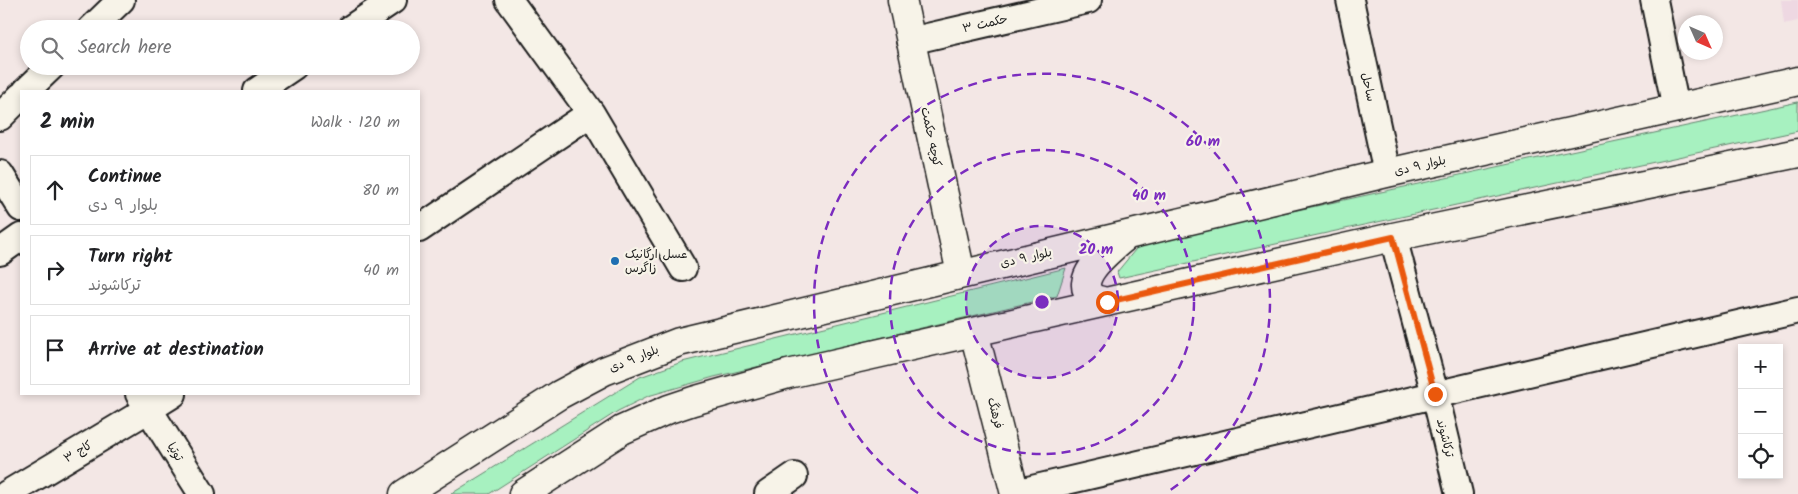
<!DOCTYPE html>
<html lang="en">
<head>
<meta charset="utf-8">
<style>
  :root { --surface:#fff; --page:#f2f2f2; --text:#202124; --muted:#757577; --line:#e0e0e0 }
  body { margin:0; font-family:Kalam,"Playpen Sans Arabic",sans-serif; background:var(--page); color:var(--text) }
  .controls { position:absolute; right:15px; bottom:15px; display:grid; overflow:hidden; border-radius:0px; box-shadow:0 2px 8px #0003 }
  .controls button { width:45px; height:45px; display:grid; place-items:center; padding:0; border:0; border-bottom:1px solid var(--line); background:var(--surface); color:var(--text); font:25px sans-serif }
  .compass { position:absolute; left:1678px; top:15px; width:45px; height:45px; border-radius:50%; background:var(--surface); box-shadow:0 2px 8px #0003; rotate:135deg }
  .stop { position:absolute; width:15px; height:15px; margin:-11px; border:4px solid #ea580c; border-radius:50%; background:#fff }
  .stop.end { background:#ea580c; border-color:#fff; box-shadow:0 1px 5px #0008 }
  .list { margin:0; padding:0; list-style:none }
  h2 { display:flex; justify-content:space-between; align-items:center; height:65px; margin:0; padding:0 20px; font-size:21px }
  h2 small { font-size:16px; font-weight:400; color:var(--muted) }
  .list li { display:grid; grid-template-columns:32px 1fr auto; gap:15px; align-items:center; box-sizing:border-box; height:70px; margin:0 10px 10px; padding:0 10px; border:1px solid var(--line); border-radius:0px }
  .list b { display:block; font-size:19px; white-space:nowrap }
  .list p { margin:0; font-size:16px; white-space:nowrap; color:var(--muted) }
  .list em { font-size:16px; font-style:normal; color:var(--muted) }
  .icon { flex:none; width:28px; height:28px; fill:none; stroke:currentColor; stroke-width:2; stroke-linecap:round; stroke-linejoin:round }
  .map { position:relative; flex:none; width:1798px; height:494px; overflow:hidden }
  .search { position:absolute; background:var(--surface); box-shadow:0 2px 8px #0003; left:20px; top:20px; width:400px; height:55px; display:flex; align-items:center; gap:12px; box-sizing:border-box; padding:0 18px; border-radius:28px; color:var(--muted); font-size:19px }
  .panel { position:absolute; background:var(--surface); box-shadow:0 2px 8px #0003; left:20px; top:90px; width:400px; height:305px; border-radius:0px }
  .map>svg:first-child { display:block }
  .built { fill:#eed8e2 }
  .green { fill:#a7f1c0; stroke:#62866e }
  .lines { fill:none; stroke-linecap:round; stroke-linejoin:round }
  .street-casing { stroke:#1c1c1c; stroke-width:30 }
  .secondary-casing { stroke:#1c1c1c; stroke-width:31 }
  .street { stroke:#f7f3e8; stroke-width:26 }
  .secondary { stroke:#f7f3e8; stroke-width:28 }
  .route { stroke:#ea580c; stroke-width:6 }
  .ring { fill:none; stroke:#7b2cbf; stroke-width:2.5; stroke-dasharray:9 6 }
  .poi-dot { fill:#1f6fb2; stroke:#f7f3e8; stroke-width:2 }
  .labels { text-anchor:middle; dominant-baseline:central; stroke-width:4.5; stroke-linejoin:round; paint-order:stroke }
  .street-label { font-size:12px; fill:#1c1c1c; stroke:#f7f3e8 }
  .poi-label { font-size:12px; fill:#1c1c1c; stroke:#f7f3e8; text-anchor:start }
  .centre { fill:#7b2cbf; stroke:#f7f3e8; stroke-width:2.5 }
  .ring-label { font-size:15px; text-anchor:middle; font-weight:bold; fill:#7b2cbf; stroke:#f7f3e8; stroke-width:4.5; stroke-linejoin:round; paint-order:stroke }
</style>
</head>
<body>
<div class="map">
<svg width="1798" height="494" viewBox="0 0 1798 494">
  <rect width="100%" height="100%" fill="#f3e7e5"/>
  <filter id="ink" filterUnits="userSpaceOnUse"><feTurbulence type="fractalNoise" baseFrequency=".02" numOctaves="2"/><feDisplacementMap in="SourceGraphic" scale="10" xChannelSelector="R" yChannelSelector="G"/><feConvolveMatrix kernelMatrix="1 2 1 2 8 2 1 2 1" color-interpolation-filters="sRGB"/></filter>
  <g filter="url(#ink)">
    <!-- built -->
    <path class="built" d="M1781,0H1798V21L1784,24Z"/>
    <!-- green -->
    <path class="green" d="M1798,102V131L1119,278L1117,272L1140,244Z
      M1066,268L1057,296L714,377L648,396L618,411L489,494H451L640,377L682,362Z"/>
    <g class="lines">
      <defs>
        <path id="street" d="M509,0L591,113L683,268
          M1350,0L1387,173
          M1654,0L1676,109
          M91,29L121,0
          M350,29L393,0
          M910,41L1088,0
          M26,91L52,66
          M257,91L294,66
          M0,117L21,96
          M0,174L21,208
          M419,229L591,113
          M1393,237L1435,394L1459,494
          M0,252L21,237
          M139,394L202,494
          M1015,493L1798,310
          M7,494L149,409L173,394
          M768,494L794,476"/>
        <path id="secondary" d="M902,0L961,274
          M1107,302C1103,301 1095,300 1092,297C1070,278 1114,247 1127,235
          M974,332L1015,494
          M404,494L559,395L604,371L679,342L1387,173L1798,81
          M523,494L622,430L669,409L693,401L788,374L1393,237L1798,153"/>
      </defs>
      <!-- street casing -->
      <use href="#street" class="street-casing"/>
      <!-- secondary casing -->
      <use href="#secondary" class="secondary-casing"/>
      <!-- street -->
      <use href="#street" class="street"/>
      <!-- secondary -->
      <use href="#secondary" class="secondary"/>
    </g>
  </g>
  <g class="lines" filter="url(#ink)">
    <!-- route -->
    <path class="route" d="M1107,302L1393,237L1435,394"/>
  </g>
  <!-- distance rings -->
  <circle cx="1042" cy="302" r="76" fill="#7b2cbf" fill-opacity=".12"/>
  <g class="ring">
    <circle cx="1042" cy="302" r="76"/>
    <circle cx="1042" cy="302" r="152"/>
    <path d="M918 493A228 228 0 1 1 1166 493"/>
  </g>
  <!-- markers -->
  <circle class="poi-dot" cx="615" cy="261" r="5"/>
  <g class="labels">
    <!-- street labels -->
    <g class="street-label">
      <text transform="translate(985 24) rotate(-13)">حکمت ۳</text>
      <text transform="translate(1368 87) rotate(78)">ساحل</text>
      <text transform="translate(931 137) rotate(78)">کوچه حکمت</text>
      <text transform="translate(1420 166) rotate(-13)">بلوار ۹ دی</text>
      <text transform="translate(1026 258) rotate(-13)">بلوار ۹ دی</text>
      <text transform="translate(634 359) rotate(-22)">بلوار ۹ دی</text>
      <text transform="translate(995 413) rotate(76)">فرهنگ</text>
      <text transform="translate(1445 438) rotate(76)">ترکاشوند</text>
      <text transform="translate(78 452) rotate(-31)">کاج ۳</text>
      <text transform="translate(175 452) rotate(58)">توتیا</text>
    </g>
    <!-- poi labels -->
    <g class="poi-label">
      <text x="625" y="254">عسل ارگانیک<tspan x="625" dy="14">زاگرس</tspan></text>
    </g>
  </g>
  <circle cx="1042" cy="302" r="8" class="centre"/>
  <g class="ring-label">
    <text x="1203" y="146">60 m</text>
    <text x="1149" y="200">40 m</text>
    <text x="1096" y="254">20 m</text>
  </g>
</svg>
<div class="controls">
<button>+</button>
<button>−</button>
<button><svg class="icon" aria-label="locate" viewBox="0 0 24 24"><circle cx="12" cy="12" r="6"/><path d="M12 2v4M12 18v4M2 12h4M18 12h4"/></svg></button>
</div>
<svg class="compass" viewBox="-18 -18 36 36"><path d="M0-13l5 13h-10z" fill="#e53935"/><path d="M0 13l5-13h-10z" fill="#757577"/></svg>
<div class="stop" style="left:1107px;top:302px"></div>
<div class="stop end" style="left:1435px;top:394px"></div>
<div class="search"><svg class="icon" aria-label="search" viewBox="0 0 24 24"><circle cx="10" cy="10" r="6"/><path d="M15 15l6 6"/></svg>Search here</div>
<section class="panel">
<h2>2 min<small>Walk · 120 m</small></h2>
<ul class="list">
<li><svg class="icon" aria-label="ahead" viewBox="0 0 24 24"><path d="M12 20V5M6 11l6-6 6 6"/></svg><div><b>Continue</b><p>بلوار ۹ دی</p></div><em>80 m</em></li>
<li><svg class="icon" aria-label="right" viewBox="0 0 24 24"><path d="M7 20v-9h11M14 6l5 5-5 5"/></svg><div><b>Turn right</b><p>ترکاشوند</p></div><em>40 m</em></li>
<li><svg class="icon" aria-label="arrive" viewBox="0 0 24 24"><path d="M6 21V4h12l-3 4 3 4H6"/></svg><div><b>Arrive at destination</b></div></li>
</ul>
</section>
</div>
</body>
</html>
